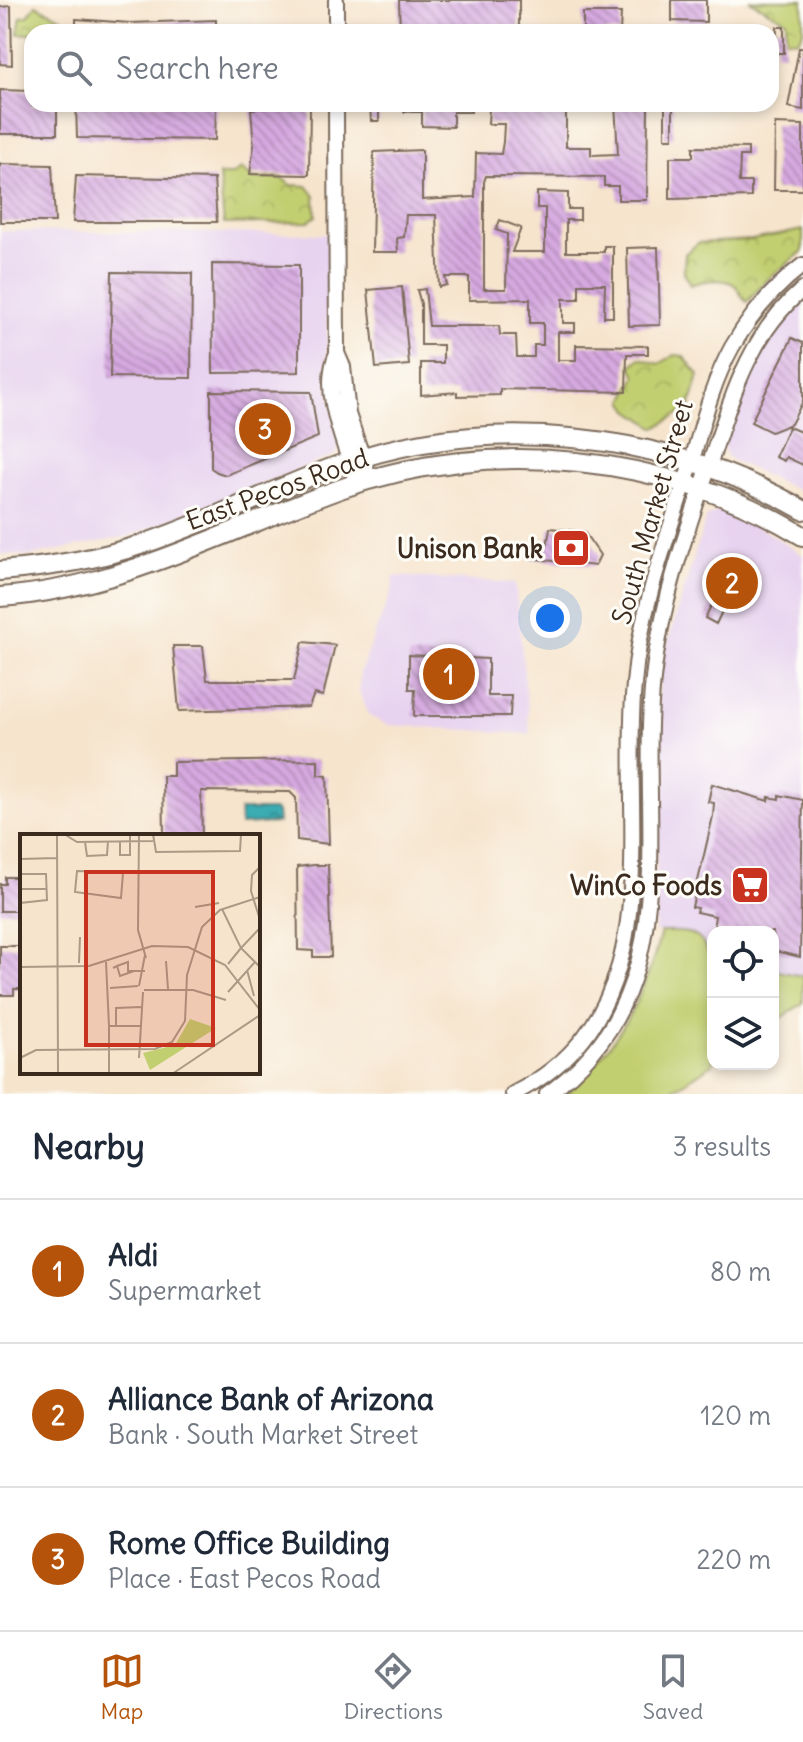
<!DOCTYPE html>
<html lang="en">
<head>
<meta charset="utf-8">
<style>
  :root { --surface:#fff; --page:#f6f6f7; --text:#1f2937; --muted:#747a83; --line:#e0e1e3; --accent:#b45309 }
  body { margin:0; font-family:Delius,sans-serif; background:var(--page); color:var(--text) }
  .controls { position:absolute; right:24px; bottom:24px; display:grid; overflow:hidden; border-radius:16px; box-shadow:0 4px 12px #0003 }
  .controls button { width:72px; height:72px; display:grid; place-items:center; padding:0; border:0; border-bottom:2px solid var(--line); background:var(--surface); color:var(--text); font:40px sans-serif }
  .you { position:absolute; left:550px; top:618px; width:28px; height:28px; margin:-20px; border:6px solid #fff; border-radius:50%; background:#1a73e8; box-shadow:0 0 0 12px #1a73e833 }
  .badge { display:grid; place-items:center; width:52px; height:52px; border-radius:50%; background:var(--accent); color:#fff; font-size:26px; font-weight:700 }
  .pin { position:absolute; translate:-50% -50%; border:4px solid #fff; box-shadow:0 2px 8px #0006 }
  .list { margin:0; padding:0; list-style:none }
  h2 { display:flex; justify-content:space-between; align-items:center; height:104px; margin:0; padding:0 32px; font-size:34px }
  h2 small { font-size:26px; font-weight:400; color:var(--muted) }
  .list li { display:grid; grid-template-columns:52px 1fr auto; gap:24px; align-items:center; box-sizing:border-box; height:144px; padding:0 32px; border-top:2px solid var(--line) }
  .list b { display:block; font-size:30px; white-space:nowrap }
  .list p { margin:0; font-size:26px; white-space:nowrap; color:var(--muted) }
  .list em { font-size:26px; font-style:normal; color:var(--muted) }
  .icon { flex:none; width:44px; height:44px; fill:none; stroke:currentColor; stroke-width:2; stroke-linecap:round; stroke-linejoin:round }
  .map { position:relative; flex:none; width:803px; height:1094px; overflow:hidden }
  .search { position:absolute; background:var(--surface); box-shadow:0 4px 12px #0003; left:24px; right:24px; top:24px; height:88px; display:flex; align-items:center; gap:20px; box-sizing:border-box; padding:0 28px; border-radius:24px; color:var(--muted); font-size:30px }
  .sheet { height:536px; background:var(--surface) }
  nav { display:flex; justify-content:space-around; align-items:center; box-sizing:border-box; height:112px; border-top:2px solid var(--line); background:var(--surface); font-size:22px; color:var(--muted) }
  nav a { display:grid; justify-items:center; gap:4px }
  nav .on { color:var(--accent) }
  .map>svg:first-child { display:block }
  .built { fill:#e7d2ef }
  .grass { fill:#c2cf71; stroke:#7e7c48; stroke-width:2 }
  .park { fill:url(#park-crowns); stroke:#7e7c48; stroke-width:2 }
  .water { fill:url(#water-ripples); stroke:#3a6b68; stroke-width:2 }
  .building { fill:url(#building-back-hatch) }
  .lines { fill:none; stroke-linecap:round; stroke-linejoin:round }
  .minor-casing { stroke:#7c6b5b; stroke-width:18 }
  .major-casing { stroke:#7c6b5b; stroke-width:22 }
  .minor { stroke:#fff; stroke-width:14 }
  .major { stroke:#fff; stroke-width:18 }
  .labels { text-anchor:middle; dominant-baseline:central; stroke-width:6; stroke-linejoin:round; paint-order:stroke }
  .street-label { font-size:26px; fill:#3b2a1e; stroke:#fdfcf7 }
  .poi-label { font-size:26px; font-weight:bold; fill:#3b2a1e; stroke:#fdfcf7; text-anchor:end }
  .inset-road { fill:none; stroke:#ab9a86; stroke-width:2 }
  .view { fill:#c8321e; fill-opacity:0.15; stroke:#c8321e; stroke-width:4 }
  .inset-edge { fill:none; stroke:#3b2a1e; stroke-width:4 }
</style>
</head>
<body>
<div class="map">
<svg width="803" height="1094" viewBox="0 0 803 1094">
  <defs>
    <pattern id="park-crowns" width="20" height="18" patternUnits="userSpaceOnUse" patternTransform="scale(2)"><rect width="20" height="18" fill="#c2cf71"/><path d="M2 6a3 3 0 1 1 6 0M12 15a3 3 0 1 1 6 0" fill="none" stroke="#a8b261"/></pattern>
    <pattern id="water-ripples" width="26" height="14" patternUnits="userSpaceOnUse" patternTransform="scale(2)"><rect width="26" height="14" fill="#3aacb2"/><path d="M2 4q2-2 4 0t4 0M15 11q2-2 4 0t4 0" fill="none" stroke="#328c90"/></pattern>
    <pattern id="building-back-hatch" width="6" height="6" patternUnits="userSpaceOnUse" patternTransform="scale(2)"><rect width="6" height="6" fill="#d6a9e0"/><path d="M-1 5l2 2M0 0l6 6M5-1l2 2" fill="none" stroke="#af8ab5"/></pattern>
  </defs>
  <rect width="100%" height="100%" fill="#fdfcf7"/>
  <filter id="ink" filterUnits="userSpaceOnUse"><feTurbulence type="fractalNoise" baseFrequency=".0125" numOctaves="2"/><feDisplacementMap in="SourceGraphic" scale="16" xChannelSelector="R" yChannelSelector="G"/><feConvolveMatrix kernelMatrix="1 2 1 2 8 2 1 2 1" color-interpolation-filters="sRGB"/></filter>
  <filter id="wash" filterUnits="userSpaceOnUse"><feTurbulence type="fractalNoise" baseFrequency=".006" numOctaves="4" result="noise"/><feDisplacementMap in="SourceGraphic" scale="32" xChannelSelector="R" yChannelSelector="G"/><feGaussianBlur stdDeviation="1.8" result="paint"/><feColorMatrix in="noise" values="0 0 0 0 0 0 0 0 0 0 0 0 0 0 0 0 0 1.4 0 .05"/><feComposite in="paint" operator="in"/></filter>
  <g filter="url(#wash)">
    <rect width="100%" height="100%" fill="#f6e4cc"/>
    <!-- built -->
    <path class="built" d="M0,231L329,234L326,371L339,449L335,455L129,536L30,556L0,554Z
      M803,298V493L728,458L723,447L743,385L760,351L774,329Z
      M721,508L745,518L803,555V976L773,970V932H713V959L692,934L655,932L657,842L662,813L657,723L661,665L706,518Z
      M394,576L515,583L530,734L388,725L369,716L359,691L360,672L392,590Z"/>
    <!-- grass -->
    <path class="grass" d="M661,932C672,932 688,930 697,937C723,957 713,1032 713,1064L666,1094H566C617,1046 644,1000 661,932Z
      M773,970L803,976V1003L773,1024Z"/>
    <!-- park -->
    <path class="park" d="M749,0H803V31L798,40L786,39V20Z
      M36,5L63,18L74,32L18,34L21,17L28,16Z
      M241,169L254,179L280,177L291,185L307,186L315,196L316,216L308,222L224,224L219,175H232Z
      M803,230V251L767,280L747,302C741,297 740,291 736,286C726,276 701,281 690,285L684,272L685,254L698,243L752,240Z
      M675,355L683,356L699,375L690,407L656,428L630,410L624,401L636,376L631,366L640,358L659,364Z"/>
    <!-- water -->
    <path class="water" d="M240,810H273L277,812L278,823L240,825Z"/>
    <g id="blocks">
      <!-- building -->
      <path class="building" d="M399,0H519V32H400Z
        M672,0H706V22L672,21Z
        M11,6L12,65L0,64V7Z
        M583,13H621L620,32H583Z
        M76,19L130,23L216,20V29L214,32H76Z
        M777,27H784V53H776Z
        M799,48H803V110L788,107Z
        M0,90L32,91V106H57V134H0Z
        M76,104H216L215,140L77,138Z
        M370,104H379V121H371Z
        M404,104H471V112H453V127L422,126V112H404Z
        M504,104H566V147H591V155L618,154L615,104H648L647,200H618V186H604V177L486,176L484,182V289H506L507,234L496,230L500,220L521,228L512,252H545V208H537V192L568,193V209H580V220H566V252H604V246H613V317H604L605,284H579V299H563V323H575V332H558V360H576V345L648,346V354H627L626,392L500,389V395L457,396V392L421,395V363H443V345H421V304L417,290L425,289L429,326H499L500,335H516L517,357H534V345H543V323H530V299L469,300V277H445L447,285L439,287L436,215H406L404,237L397,238L398,252H372L374,152L422,150V200L475,197L476,153L501,154L503,142L504,124H488L489,108L504,109Z
        M298,106H310L309,175L250,174L254,146L251,109Z
        M665,106H673V138H665Z
        M775,124L803,125V190H774Z
        M693,147L748,148V156H740L739,182H751V197L670,199V157H693Z
        M0,164L52,165L55,222H0Z
        M76,176L214,179L217,222H73Z
        M658,247L660,325L629,326L627,248Z
        M212,264L299,265V372L213,373Z
        M112,272L192,273L191,378L110,377Z
        M402,287L409,365L376,368L368,290Z
        M792,338L803,343V401L791,424L771,432L751,422Z
        M211,391L311,392L318,437L226,475L217,472L211,468Z
        M789,427L803,433V465L786,457L784,461L775,457Z
        M550,528L584,532L600,555L595,566L529,558L528,546H547Z
        M720,568L740,575L742,570L754,576L740,605L735,610L725,605L716,624L705,618L714,600L708,597L709,591Z
        M303,642L335,645L323,696L314,694L309,707L179,711L173,646H203L207,680H294Z
        M409,655L488,659V696H511L510,716H414L415,689H409Z
        M318,760V775L327,776L329,844L297,840L296,798L290,792L201,791L202,836H164L163,776H173V762Z
        M712,784L768,801L769,797L779,799V795L803,800L800,957L775,951L773,932H720L714,923L715,916L696,912L697,908L692,907L713,816L714,803L708,802Z
        M314,865H328L331,957H313V951L298,950L297,867Z
        M5,877H22V911H0V884H5Z
        M0,946H22V989H14V995H0Z"/>
    </g>
  </g>
  <g filter="url(#ink)">
    <use href="#blocks" fill-opacity="0" stroke="#7c6b5b" stroke-width="2"/>
    <g class="lines">
      <defs>
        <path id="minor" d="M336,32V0
          M336,104L337,353L343,367L348,414L370,480
          M337,353C319,391 346,446 357,484
          M513,1094C675,1013 620,828 634,684C640,609 667,538 690,467C702,427 711,385 732,347C750,316 774,287 803,265
          M547,1094C691,992 637,827 653,679C661,600 689,525 714,451C734,390 752,332 803,289"/>
        <path id="major" d="M0,571C49,567 96,560 143,544C209,522 273,489 339,465C488,412 667,432 803,510
          M0,597C120,589 229,529 340,489C488,436 669,454 803,536"/>
      </defs>
      <!-- minor casing -->
      <use href="#minor" class="minor-casing"/>
      <!-- major casing -->
      <use href="#major" class="major-casing"/>
      <!-- minor -->
      <use href="#minor" class="minor"/>
      <!-- major -->
      <use href="#major" class="major"/>
    </g>
  </g>
  <!-- icons -->
  <defs>
    <symbol id="bank-square" viewBox="-11 -11 22 22"><rect x="-9" y="-9" width="18" height="18" rx="4" fill="#c8321e" stroke="#fdfcf7"/><path d="M-6-4H6V4H-6ZM0-2.3a2.3 2.3 0 1 0 0 4.6a2.3 2.3 0 1 0 0-4.6Z" fill="#fff"/></symbol>
    <symbol id="supermarket-square" viewBox="-11 -11 22 22"><rect x="-9" y="-9" width="18" height="18" rx="4" fill="#c8321e" stroke="#fdfcf7"/><path d="M-6-5.5h2.5l.6 2H6L4.5 2H-2.5L-4.4-4H-6ZM-1.5 3.2a1.3 1.3 0 1 0 .1 0ZM3 3.2a1.3 1.3 0 1 0 .1 0Z" fill="#fff"/></symbol>
  </defs>
  <g fill-rule="evenodd">
    <use href="#bank-square" x="549" y="526" width="44" height="44"/>
    <use href="#supermarket-square" x="728" y="863" width="44" height="44"/>
  </g>
  <g class="labels">
    <!-- street labels -->
    <g class="street-label">
      <text transform="translate(277 489) rotate(-20)">East Pecos Road</text>
      <text transform="translate(652 512) rotate(-74)">South Market Street</text>
    </g>
    <!-- poi labels -->
    <g class="poi-label">
      <text x="543" y="548">Unison Bank</text>
      <text x="722" y="885">WinCo Foods</text>
    </g>
  </g>
  <!-- overview -->
  <g transform="translate(20 834)">
    <rect width="240" height="240" fill="#f6e4cc"/>
    <path d="M170,185L196,194L130,236L123,219L155,211Z" fill="#c2cf71"/>
    <path class="inset-road" d="M37,0L38,240M44,0L57,8L133,7M119,0L118,96L126,124M133,0L136,18L220,17L221,0M100,7V21H110V0M65,8L67,22L87,21L88,7M0,25L37,24M240,33L232,41L231,57L240,86M103,39L101,64L55,58L57,37L119,39M0,40H26L27,66L0,69M0,55H27M175,73L199,69M202,75L221,114L208,130M240,94L221,114L240,133M146,127L148,155M86,128L89,192M59,129L60,103M97,132L108,128V137H125M0,133L69,132L132,112L168,113L205,131L240,176M93,134L97,132L100,142L114,137M227,136L234,162M119,152L125,121M90,154L118,152M124,156H173L206,166M208,158L235,128M96,192V174L121,173M0,224L16,216L135,215L152,208L165,187L167,141L182,93L200,76L240,63M119,224L123,158M89,240V192H121M152,240L240,181"/>
    <path class="view" d="M66,38H193V211H66Z"/>
    <rect width="240" height="240" class="inset-edge"/>
  </g>
</svg>
<div class="controls">
<button><svg class="icon" aria-label="locate" viewBox="0 0 24 24"><circle cx="12" cy="12" r="6"/><path d="M12 2v4M12 18v4M2 12h4M18 12h4"/></svg></button>
<button><svg class="icon" aria-label="layers" viewBox="0 0 24 24"><path d="M12 4l9 5-9 5-9-5zM3 14l9 5 9-5"/></svg></button>
</div>
<div class="you"></div>
<div class="pin badge" style="left:449px;top:674px">1</div>
<div class="pin badge" style="left:732px;top:583px">2</div>
<div class="pin badge" style="left:265px;top:429px">3</div>
<div class="search"><svg class="icon" aria-label="search" viewBox="0 0 24 24"><circle cx="10" cy="10" r="6"/><path d="M15 15l6 6"/></svg>Search here</div>
</div>
<section class="sheet">
<h2>Nearby<small>3 results</small></h2>
<ul class="list">
<li><span class="badge">1</span><div><b>Aldi</b><p>Supermarket</p></div><em>80 m</em></li>
<li><span class="badge">2</span><div><b>Alliance Bank of Arizona</b><p>Bank · South Market Street</p></div><em>120 m</em></li>
<li><span class="badge">3</span><div><b>Rome Office Building</b><p>Place · East Pecos Road</p></div><em>220 m</em></li>
</ul>
</section>
<nav>
<a class="on"><svg class="icon" aria-label="map" viewBox="0 0 24 24"><path d="M3 6l6-2 6 2 6-2v14l-6 2-6-2-6 2zM9 4v14M15 6v14"/></svg>Map</a>
<a><svg class="icon" aria-label="directions" viewBox="0 0 24 24"><path d="M12 3l9 9-9 9-9-9zM9 14v-3h6M13 9l2 2-2 2"/></svg>Directions</a>
<a><svg class="icon" aria-label="saved" viewBox="0 0 24 24"><path d="M7 4h10v16l-5-4-5 4z"/></svg>Saved</a>
</nav>
</body>
</html>
